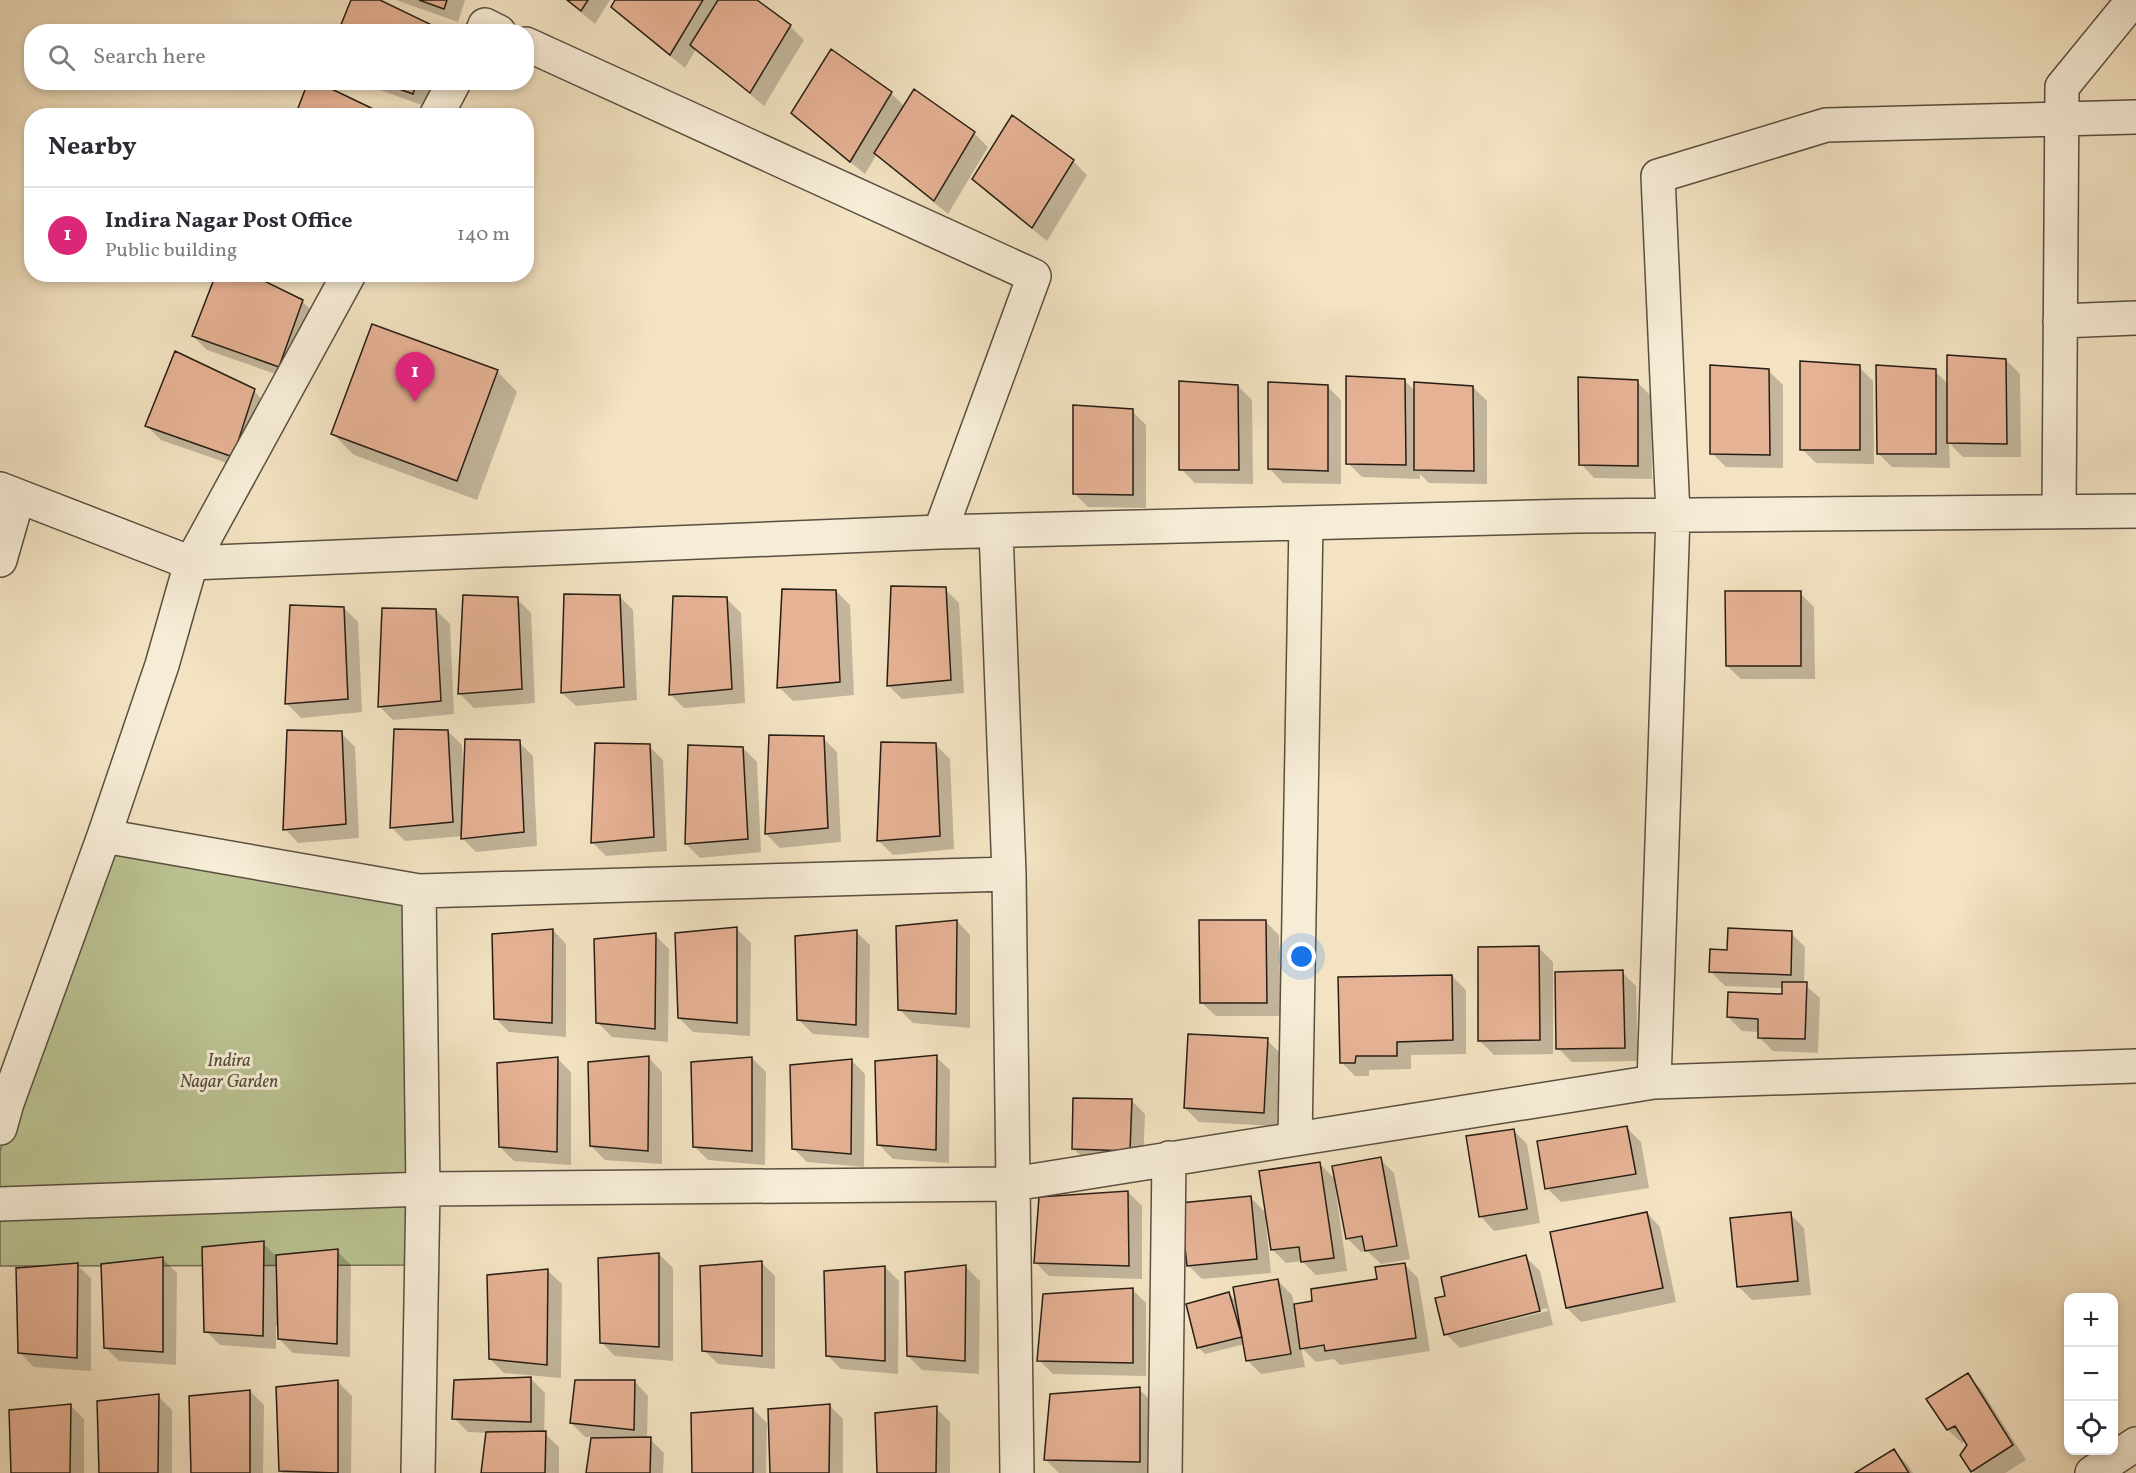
<!DOCTYPE html>
<html lang="en">
<head>
<meta charset="utf-8">
<style>
  :root { --surface:#fff; --page:#f2f2f3; --text:#2b2b33; --muted:#7c7c81; --line:#e1e1e2; --accent:#db2777 }
  body { margin:0; font-family:Vollkorn,serif; background:var(--page); color:var(--text) }
  .controls { position:absolute; right:18px; bottom:18px; display:grid; overflow:hidden; border-radius:12px; box-shadow:0 3px 9px #0003 }
  .controls button { width:54px; height:54px; display:grid; place-items:center; padding:0; border:0; border-bottom:2px solid var(--line); background:var(--surface); color:var(--text); font:30px sans-serif }
  .you { position:absolute; left:1302px; top:957px; width:21px; height:21px; margin:-15px; border:4px solid #fff; border-radius:50%; background:#1a73e8; box-shadow:0 0 0 9px #1a73e833 }
  .badge { display:grid; place-items:center; width:39px; height:39px; border-radius:50%; background:var(--accent); color:#fff; font-size:20px; font-weight:700 }
  .pin { position:absolute; translate:-50% -50px; filter:drop-shadow(0 2px 3px #0008) }
  .pin::after { content:''; position:absolute; top:32px; width:21px; height:18px; background:inherit; clip-path:polygon(0 0,100% 0,50% 100%) }
  .list { margin:0; padding:0; list-style:none }
  h2 { display:flex; justify-content:space-between; align-items:center; height:78px; margin:0; padding:0 24px; font-size:26px }
  h2 small { font-size:20px; font-weight:400; color:var(--muted) }
  .list li { display:grid; grid-template-columns:39px 1fr auto; gap:18px; align-items:center; box-sizing:border-box; height:96px; padding:0 24px; border-top:2px solid var(--line) }
  .list b { display:block; font-size:22px; white-space:nowrap }
  .list p { margin:0; font-size:20px; white-space:nowrap; color:var(--muted) }
  .list em { font-size:20px; font-style:normal; color:var(--muted) }
  .icon { flex:none; width:33px; height:33px; fill:none; stroke:currentColor; stroke-width:2; stroke-linecap:round; stroke-linejoin:round }
  .map { position:relative; flex:none; width:2136px; height:1473px; overflow:hidden }
  .search { position:absolute; background:var(--surface); box-shadow:0 3px 9px #0003; left:24px; top:24px; width:510px; height:66px; display:flex; align-items:center; gap:15px; box-sizing:border-box; padding:0 21px; border-radius:24px; color:var(--muted); font-size:22px }
  .panel { position:absolute; background:var(--surface); box-shadow:0 3px 9px #0003; left:24px; top:108px; width:510px; height:174px; border-radius:24px }
  .map>svg:first-child { display:block }
  .green { fill:#bbc393; stroke:#707054; stroke-width:1.5 }
  .shadow { fill:#0003; fill-rule:evenodd }
  .building { fill:#e6b295; stroke:#261e14; stroke-width:1.5 }
  .lines { fill:none; stroke-linecap:round; stroke-linejoin:round }
  .street-casing { stroke:#594f40; stroke-width:36 }
  .street { stroke:#f7edd7; stroke-width:33 }
  .labels { text-anchor:middle; dominant-baseline:central; stroke-width:6; stroke-linejoin:round; paint-order:stroke }
  .park-label { font-size:18px; font-style:italic; fill:#53503a; stroke:#f7edd7 }
</style>
</head>
<body>
<div class="map">
<svg width="2136" height="1473" viewBox="0 0 2136 1473">
  <rect width="100%" height="100%" fill="#f3e3c2"/>
  <filter id="stains"><feTurbulence type="fractalNoise" baseFrequency=".00333" numOctaves="4"/><feColorMatrix values="0 0 0 0 .2 0 0 0 0 .09 0 0 0 0 .02 0 0 0 .5 -.17"/></filter>
  <radialGradient id="worn" r=".72"><stop offset=".6" stop-color="#630" stop-opacity="0"/><stop offset="1" stop-color="#630" stop-opacity=".3"/></radialGradient>
  <!-- green -->
  <path class="green" d="M104,836L419,891L422,1265L0,1266V1151Z"/>
  <!-- shadow -->
  <path class="shadow" d="M396,0H465L458,22Z
    M566,0H610L595,24Z
    M617,0H754L790,26L804,40L764,106L696,49L685,68L627,21L613,7Z
    M358,82H436L427,107Z
    M915,91L974,133L988,147L948,214L890,167L877,154L865,174L807,127L793,113L891,93L905,107Z
    M1073,161L1087,175L1047,241L988,193L974,179Z
    M319,274H342L340,282Z
    M302,301L316,315L293,380L207,350L193,336Z
    M2006,360L2020,374L2021,457H1963L1949,443L1950,468L1892,467L1878,453L1935,371L1948,384Z
    M1859,367L1873,381L1874,464L1816,463L1802,449Z
    M497,371L517,392L477,500L354,455L333,434Z
    M1769,371L1783,385V468L1726,467L1712,453Z
    M1405,381L1415,391L1473,387L1487,401V484L1429,483L1420,474V479L1362,477L1348,463Z
    M1637,382L1651,396L1652,479L1594,478L1581,464Z
    M1238,386L1252,400L1253,484L1195,483L1181,469Z
    M1327,386L1341,400V484L1283,483L1270,469Z
    M254,391L268,405L247,470L161,440L147,426Z
    M1132,411L1146,425V508L1088,507L1074,493Z
    M945,589L959,603L964,693L902,699L888,685Z
    M836,591L850,605L854,695L793,701L779,687Z
    M1800,593L1814,607L1815,679H1741L1727,666Z
    M619,596L633,610L637,700L576,706L562,693Z
    M464,597L517,599L531,613L535,703L474,708L460,694Z
    M727,599L741,613L745,703L684,708L670,694Z
    M344,608L358,622L362,712L301,718L287,704Z
    M436,610L450,624L454,714L393,720L379,706Z
    M448,731L462,745L463,769L519,742L533,756L537,846L476,852L462,838V836L405,841L391,827Z
    M341,733L355,747L359,838L298,843L285,829Z
    M823,738L837,752L841,842L780,848L766,834Z
    M936,745L950,759L954,849L893,855L879,841Z
    M649,746L663,760L667,851L606,856L592,842Z
    M743,748L757,762L761,852L700,858L686,844Z
    M957,921L970,935V1028L913,1023L899,1009Z
    M1266,922L1279,935L1281,1016H1216L1202,1003Z
    M737,929L751,943L750,1036L693,1032L679,1018Z
    M553,930L566,944V1037L509,1032L495,1018Z
    M856,932L870,945L869,1038L813,1034L799,1020Z
    M1791,933L1805,947L1804,984L1820,998L1818,1053L1773,1051L1759,1037V1032L1742,1031L1728,1017L1783,996V988L1725,986L1711,972L1728,952Z
    M655,935L669,949L668,1042L612,1037L598,1023Z
    M1539,948L1553,962V1054L1494,1055L1480,1041Z
    M1622,972L1636,986L1638,1061L1572,1062L1558,1048Z
    M1452,976L1466,990V1054L1411,1055V1069L1369,1070V1076H1355L1341,1062Z
    M1267,1040L1281,1054L1277,1126L1199,1122L1185,1108Z
    M936,1057L950,1070L949,1163L893,1159L879,1145Z
    M649,1058L662,1072V1164L605,1160L591,1146Z
    M752,1058L766,1072L765,1165L708,1160L694,1146Z
    M558,1059L571,1072V1165L514,1161L500,1147Z
    M851,1060L865,1074L864,1167L807,1162L793,1148Z
    M1131,1100L1145,1114L1143,1164L1087,1162L1073,1148Z
    M1627,1128L1641,1142L1649,1188L1561,1202L1547,1188Z
    M1513,1130L1527,1144L1540,1223L1494,1231L1481,1217Z
    M1380,1159L1394,1173L1410,1259L1381,1264L1367,1251L1361,1252L1347,1238L1337,1186H1335L1347,1271L1316,1275L1302,1261L1286,1263L1272,1249L1268,1223L1266,1224L1271,1273L1202,1279L1188,1265L1250,1197L1267,1214L1320,1164L1336,1180Z
    M1128,1192L1142,1206V1279L1049,1276L1035,1262Z
    M1647,1213L1660,1227L1676,1302L1581,1322L1567,1308Z
    M1790,1214L1804,1228L1811,1295L1752,1300L1738,1286Z
    M263,1243L276,1256L337,1251L351,1265L350,1357L293,1353L279,1339V1326H276V1349L220,1345L206,1331Z
    M659,1254L673,1268V1361L615,1356L601,1342Z
    M1526,1257L1540,1271L1553,1325L1460,1348L1446,1334L1447,1297ZM1547,1308L1548,1311L1453,1334V1331Z
    M163,1259L177,1273L176,1365L119,1361L105,1347Z
    M761,1262L775,1276V1369L718,1364L704,1350Z
    M1404,1264L1418,1278L1430,1351L1340,1365L1334,1359L1316,1362L1301,1347L1305,1367L1261,1374L1247,1360L1245,1344L1205,1354L1199,1348L1188,1305L1229,1294L1237,1302L1278,1281L1292,1295L1294,1305L1314,1302L1379,1280Z
    M77,1265L91,1278V1371L34,1367L20,1353Z
    M885,1267L899,1281L898,1374L841,1369L827,1355Z
    M966,1267L980,1281L979,1374L922,1370L908,1356Z
    M548,1271L562,1284L561,1378L504,1373L490,1359Z
    M1132,1289L1146,1303V1376L1053,1374L1039,1360Z
    M1967,1375L1981,1389L2026,1460L2005,1473H1974L1962,1455L1969,1445L1966,1441L1962,1443L1948,1430L1928,1399Z
    M531,1379L545,1393L544,1433L559,1447V1473H482L488,1433L468,1432L454,1418Z
    M338,1382L352,1396L351,1473H283L280,1471Z
    M635,1382L648,1396L647,1439H650L664,1453L663,1473H587L592,1437H585L571,1423Z
    M1139,1389L1153,1403V1473H1059L1046,1460Z
    M250,1391L264,1405L263,1473H192Z
    M158,1396L172,1410V1473H101Z
    M70,1405L84,1419V1473H12Z
    M829,1405L843,1419V1473H771Z
    M936,1408L950,1422V1473H878Z
    M753,1409L767,1423L766,1473H694Z
    M1894,1451L1908,1465L1913,1473H1858Z"/>
  <!-- building -->
  <path class="building" d="M351,0H380L436,27L434,32H338Z
    M419,0H447L444,9Z
    M567,0H588L581,11Z
    M615,0H703L670,55L611,7Z
    M718,0H757L791,25L750,93L690,45Z
    M831,49L892,92L850,162L791,113Z
    M308,82H317L388,116H295Z
    M380,82H417L413,94Z
    M914,89L975,132L934,201L874,153Z
    M1012,115L1074,160L1032,228L972,179Z
    M216,274H250L303,300L279,367L192,336Z
    M372,324L498,370L457,481L331,434Z
    M175,351L255,389L233,457L145,426Z
    M1947,355L2006,359L2007,444L1947,443Z
    M1800,361L1860,365V450H1800Z
    M1710,365L1769,369L1770,455L1710,454Z
    M1876,365L1936,369V454H1877Z
    M1346,376L1405,379L1406,465L1346,464Z
    M1578,377L1638,380V466L1579,465Z
    M1179,381L1238,385L1239,470H1179Z
    M1268,382L1328,385V471L1268,469Z
    M1414,382L1473,386L1474,471L1414,470Z
    M1073,405L1133,409V495L1073,494Z
    M891,586L946,587L951,680L887,686Z
    M782,589L836,590L840,682L777,688Z
    M1725,591H1801V666H1726Z
    M564,594L620,595L624,687L561,693Z
    M463,595L518,597L522,689L458,694Z
    M673,596L727,597L732,689L669,695Z
    M290,605L344,607L348,699L285,704Z
    M382,608L436,609L441,701L378,707Z
    M394,729L448,730L453,822L390,828Z
    M287,730L342,731L346,824L283,830Z
    M769,735L824,736L828,828L765,834Z
    M465,739L520,740L524,832L461,839Z
    M881,742L936,743L940,836L877,841Z
    M595,743L650,744L654,837L591,843Z
    M688,745L743,747L748,839L685,844Z
    M957,920L956,1014L898,1010L896,926Z
    M1199,920H1266L1267,1003H1200Z
    M737,927V1023L678,1018L675,933Z
    M1728,928L1792,931L1791,975L1709,972L1710,949L1727,950Z
    M553,929L552,1023L494,1019L492,934Z
    M857,930L856,1025L797,1020L795,936Z
    M656,933L655,1029L596,1023L594,939Z
    M1539,946L1540,1040L1478,1041V947Z
    M1623,970L1625,1048L1556,1049L1555,972Z
    M1452,975L1453,1040L1397,1042V1056H1356L1355,1063H1340L1338,977Z
    M1782,982H1807L1805,1039L1758,1038V1019L1727,1017L1728,992L1782,994Z
    M1188,1034L1268,1038L1264,1113L1184,1108Z
    M937,1055L936,1150L877,1145L875,1061Z
    M649,1056L648,1151L590,1146L588,1062Z
    M558,1057L557,1152L499,1147L497,1063Z
    M752,1057V1151L693,1147L691,1062Z
    M852,1059L851,1154L792,1149L790,1065Z
    M1073,1098L1132,1099L1130,1151L1072,1149Z
    M1627,1126L1636,1174L1545,1189L1537,1141Z
    M1514,1129L1527,1209L1479,1217L1466,1136Z
    M1381,1157L1397,1246L1365,1251L1362,1236L1346,1239L1332,1166Z
    M1320,1162L1334,1258L1301,1262L1299,1247L1271,1250L1259,1171Z
    M1128,1191L1129,1266L1034,1263L1039,1197Z
    M1251,1196L1257,1259L1187,1266L1180,1203Z
    M1647,1212L1663,1288L1566,1308L1550,1232Z
    M1791,1212L1798,1281L1737,1287L1730,1218Z
    M264,1241L263,1336L204,1332L202,1247Z
    M338,1249L337,1344L278,1339L276,1255Z
    M659,1253V1347L600,1343L598,1258Z
    M1526,1255L1540,1311L1444,1335L1435,1298L1445,1296L1441,1277Z
    M163,1257V1352L104,1348L101,1264Z
    M762,1261V1356L702,1351L700,1266Z
    M78,1263L77,1358L18,1353L16,1268Z
    M1405,1263L1416,1338L1325,1351L1324,1345L1300,1349L1294,1304L1312,1301L1311,1289L1377,1279L1375,1267Z
    M966,1265L965,1361L907,1356L905,1272Z
    M885,1266V1361L826,1356L824,1271Z
    M548,1269L547,1365L489,1359L487,1275Z
    M1278,1279L1291,1354L1246,1361L1233,1287Z
    M1133,1288V1363L1037,1361L1043,1294Z
    M1229,1292L1242,1337L1197,1348L1186,1304Z
    M1968,1373L2013,1445L1971,1472L1960,1455L1967,1445L1955,1426L1947,1430L1926,1399Z
    M531,1377V1422L452,1419L454,1380Z
    M338,1380V1473L279,1471L276,1387Z
    M575,1380H635L634,1430L570,1423Z
    M1140,1387V1462L1044,1460L1050,1394Z
    M250,1390V1473H191L189,1396Z
    M159,1394L158,1473H99L97,1401Z
    M71,1404L70,1473H11L9,1410Z
    M830,1404L829,1473H770L768,1409Z
    M937,1406L936,1473H877L875,1413Z
    M753,1408V1473H692L691,1413Z
    M546,1431L545,1473H481L486,1432Z
    M651,1437L650,1473H586L591,1438Z
    M1894,1449L1909,1473H1855Z"/>
  <g class="lines">
    <defs>
      <path id="street" d="M482,32L485,25L499,32
        M526,44L1034,276L940,532
        M436,116L454,82
        M2060,321L2136,318
        M0,489L191,563L940,532L1577,516L2136,511
        M2059,511L2062,87L2133,0
        M996,531L1009,874L1013,1184L1654,1082L1673,515L1658,176L1826,125L2136,117
        M0,560L18,497
        M104,836L419,891
        M1654,1082L2136,1066
        M0,1128L7,1103L104,836L162,665L191,563L349,274
        M1295,1139L1306,523
        M0,1204L423,1189L1013,1184L1017,1473
        M418,1473L423,1189L419,891L1009,874
        M1165,1473L1169,1158
        M2092,1473L2136,1444"/>
    </defs>
    <!-- street casing -->
    <use href="#street" class="street-casing"/>
    <!-- street -->
    <use href="#street" class="street"/>
  </g>
  <g class="labels">
    <!-- park labels -->
    <g class="park-label">
      <text x="229" y="1061">Indira<tspan x="229" dy="21">Nagar Garden</tspan></text>
    </g>
  </g>
  <rect width="100%" height="100%" filter="url(#stains)"/>
  <rect width="100%" height="100%" fill="url(#worn)"/>
</svg>
<div class="controls">
<button>+</button>
<button>−</button>
<button><svg class="icon" aria-label="locate" viewBox="0 0 24 24"><circle cx="12" cy="12" r="6"/><path d="M12 2v4M12 18v4M2 12h4M18 12h4"/></svg></button>
</div>
<div class="you"></div>
<div class="pin badge" style="left:415px;top:402px">1</div>
<div class="search"><svg class="icon" aria-label="search" viewBox="0 0 24 24"><circle cx="10" cy="10" r="6"/><path d="M15 15l6 6"/></svg>Search here</div>
<section class="panel">
<h2>Nearby<small></small></h2>
<ul class="list">
<li><span class="badge">1</span><div><b>Indira Nagar Post Office</b><p>Public building</p></div><em>140 m</em></li>
</ul>
</section>
</div>
</body>
</html>
